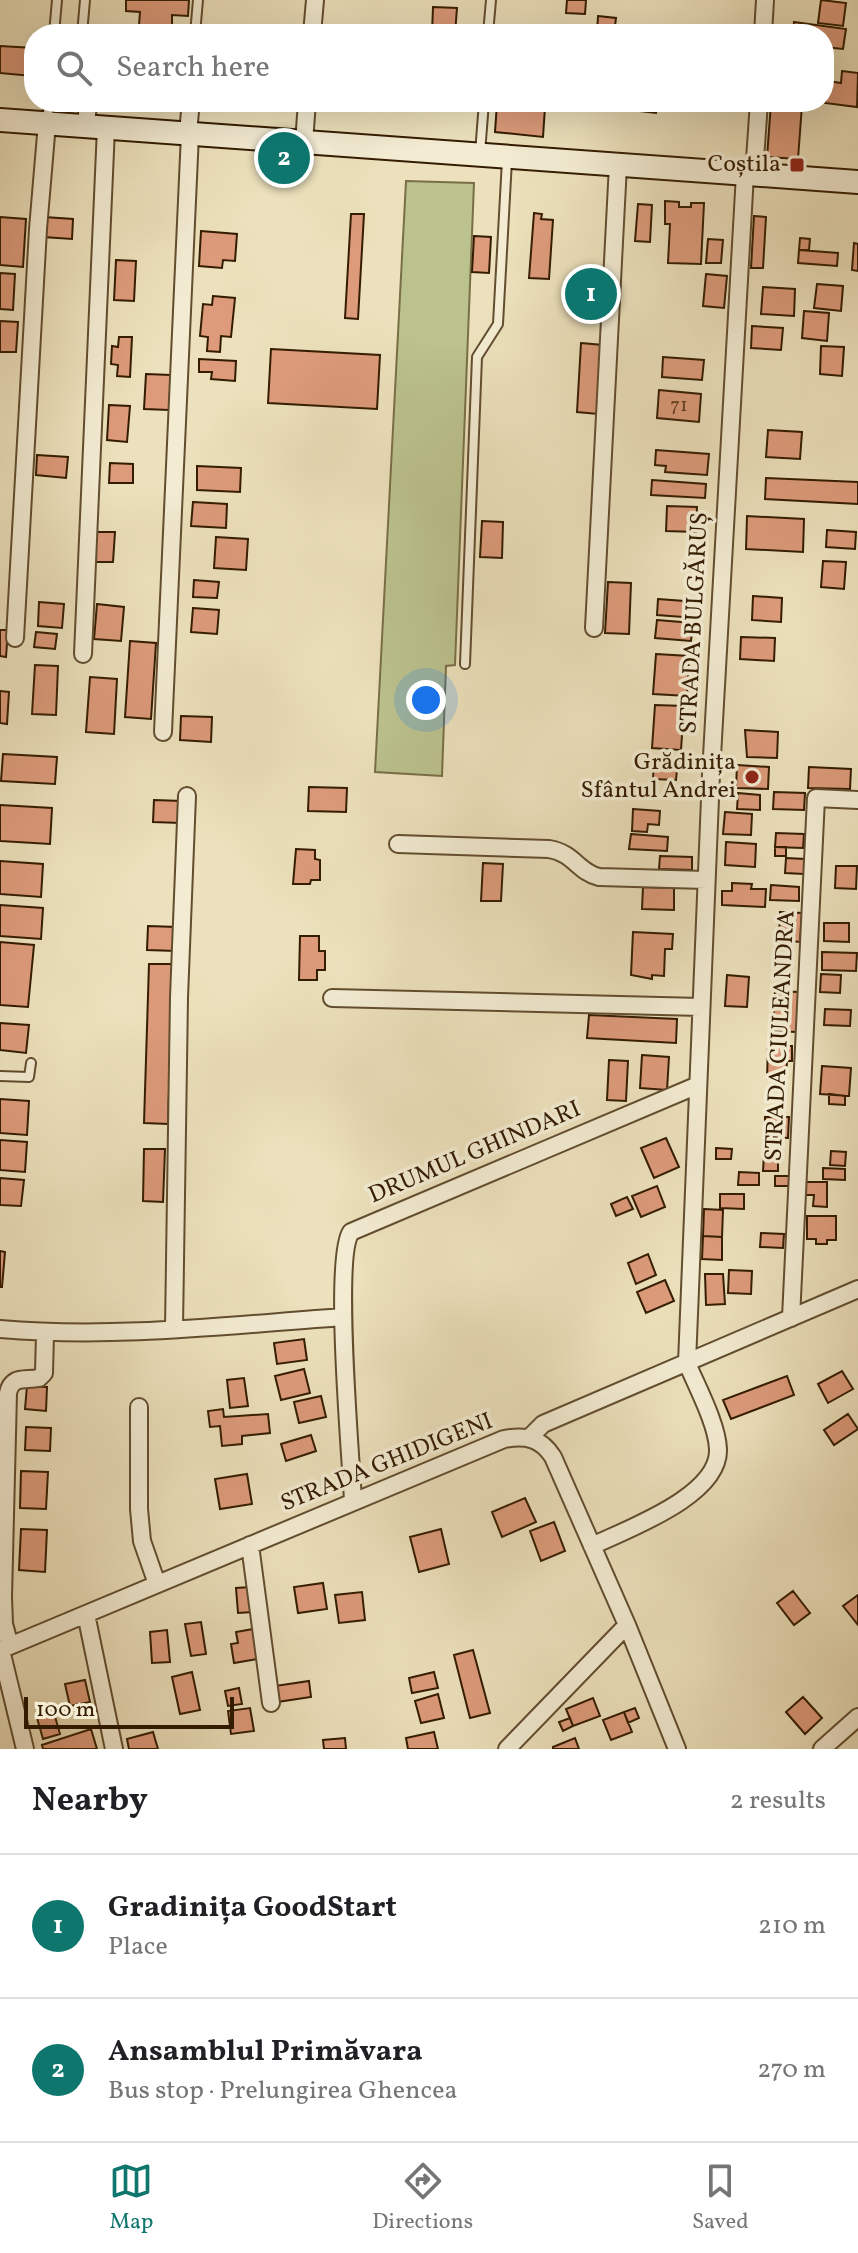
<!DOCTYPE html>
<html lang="en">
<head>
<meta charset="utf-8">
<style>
  :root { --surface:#fff; --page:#f6f6f6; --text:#202124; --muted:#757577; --line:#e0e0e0; --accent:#0f766e }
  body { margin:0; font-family:Vollkorn,serif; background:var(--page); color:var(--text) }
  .scale { position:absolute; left:24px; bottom:20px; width:210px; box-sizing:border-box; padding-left:8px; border:4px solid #341c00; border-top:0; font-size:22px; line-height:28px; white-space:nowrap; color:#341c00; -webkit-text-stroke:6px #f3ecd3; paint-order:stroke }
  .you { position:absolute; left:426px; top:700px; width:28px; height:28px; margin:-20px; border:6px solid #fff; border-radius:50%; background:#1a73e8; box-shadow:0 0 0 12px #1a73e833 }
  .badge { display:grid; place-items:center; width:52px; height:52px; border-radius:50%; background:var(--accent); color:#fff; font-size:26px; font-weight:700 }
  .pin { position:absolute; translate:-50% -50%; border:4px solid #fff; box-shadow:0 2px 8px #0006 }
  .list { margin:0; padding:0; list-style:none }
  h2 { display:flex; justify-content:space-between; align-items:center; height:104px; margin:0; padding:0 32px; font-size:34px }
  h2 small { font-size:26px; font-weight:400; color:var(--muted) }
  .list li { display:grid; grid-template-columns:52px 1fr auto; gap:24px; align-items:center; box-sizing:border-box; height:144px; padding:0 32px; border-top:2px solid var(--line) }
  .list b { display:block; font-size:30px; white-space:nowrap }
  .list p { margin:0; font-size:26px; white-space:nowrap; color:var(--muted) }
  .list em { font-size:26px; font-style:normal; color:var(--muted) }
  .icon { flex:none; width:44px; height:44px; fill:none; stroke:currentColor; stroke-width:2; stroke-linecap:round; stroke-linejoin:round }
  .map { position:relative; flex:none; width:858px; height:1749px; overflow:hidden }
  .search { position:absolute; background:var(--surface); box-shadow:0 8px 32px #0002; left:24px; right:24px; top:24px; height:88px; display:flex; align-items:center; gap:20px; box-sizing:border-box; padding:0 28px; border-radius:32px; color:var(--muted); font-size:30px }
  .sheet { height:392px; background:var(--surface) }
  nav { display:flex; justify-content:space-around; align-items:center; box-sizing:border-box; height:112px; border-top:2px solid var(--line); background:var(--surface); font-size:22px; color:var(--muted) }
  nav a { display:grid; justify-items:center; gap:4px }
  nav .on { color:var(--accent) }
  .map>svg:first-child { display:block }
  .green { fill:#bbc28e; stroke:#786f47; stroke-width:2 }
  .building { fill:#dd9b7b; stroke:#341c00; stroke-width:2 }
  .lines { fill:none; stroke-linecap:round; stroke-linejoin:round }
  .lane-casing { stroke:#624d2f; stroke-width:12 }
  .street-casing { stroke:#624d2f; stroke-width:20 }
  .secondary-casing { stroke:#341c00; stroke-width:26 }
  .lane { stroke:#f3ecd3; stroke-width:8 }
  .street { stroke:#f3ecd3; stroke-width:16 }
  .secondary { stroke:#f3ecd3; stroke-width:22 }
  .poi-dot { fill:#8f2418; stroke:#f3ecd3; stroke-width:3 }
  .labels { text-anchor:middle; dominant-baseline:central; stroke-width:7; stroke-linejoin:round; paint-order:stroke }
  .number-label { font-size:20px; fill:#5e3c1f }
  .poi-label { font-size:24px; fill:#341c00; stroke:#f3ecd3; text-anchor:end }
  .street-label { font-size:24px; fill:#341c00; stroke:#f3ecd3 }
</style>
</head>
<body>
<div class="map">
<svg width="858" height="1749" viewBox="0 0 858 1749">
  <rect width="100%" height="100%" fill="#ece1bc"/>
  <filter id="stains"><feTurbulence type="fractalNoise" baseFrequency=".0025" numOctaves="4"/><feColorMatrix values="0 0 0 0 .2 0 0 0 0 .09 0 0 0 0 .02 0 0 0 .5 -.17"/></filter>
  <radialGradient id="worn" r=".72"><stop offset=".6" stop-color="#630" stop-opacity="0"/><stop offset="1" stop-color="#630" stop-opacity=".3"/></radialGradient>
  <!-- green -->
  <path class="green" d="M406,181L474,183L455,665L446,666L442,776L375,772Z"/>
  <!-- building -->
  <path class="building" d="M126,0H189L188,16L172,15V27L139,25L140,12L126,11Z
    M567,0H586L585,14L566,13Z
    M821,0L846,3L843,26L818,23Z
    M433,7L457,8L455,34H432Z
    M598,16L616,18L614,34H597Z
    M794,22L846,29L843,49L824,47V34H793Z
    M139,25L172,27L171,34H138Z
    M332,26L378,30L377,34H331Z
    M684,27L730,30V34H684Z
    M0,46L34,48L32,76L0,73Z
    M842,71L858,73L857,107L825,103L828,81L841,83Z
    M526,102H554V106Z
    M613,102H657L656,113L612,108Z
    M668,102H733L732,111L668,106Z
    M497,103L545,107L543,137L495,132Z
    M771,103L802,105L798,159L767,157Z
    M665,201L679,202V207H691V203H704L701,264L668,263L670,224H665Z
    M638,204L652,205L650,242L635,241Z
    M534,213L542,214L541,219L553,220L549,279L529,278Z
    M351,214H364L358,319L345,318Z
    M754,216L766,217L763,268H751Z
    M0,217L26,219L23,267L0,265Z
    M44,217L73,219L72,239L43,237Z
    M201,231L237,234L235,261L223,260L222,268L199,266Z
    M474,236L491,237L489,273L472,272Z
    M800,238L810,239L809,250H799Z
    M708,239L723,240L721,263H706Z
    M854,243L858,244V271L852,270Z
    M799,250L838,253L837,266L798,263Z
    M116,260L136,261L134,301L114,300Z
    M584,268L601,269L598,322L581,320Z
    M0,273L15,274L13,310L0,309Z
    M706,274L727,276L724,308L703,306Z
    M817,284L843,286L841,311L814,308Z
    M763,287L795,289L794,316L761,314Z
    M213,296L235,298L231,337L221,336L220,352L207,351L208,337L200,336L203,304L212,305Z
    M804,311L829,313L827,341L802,338Z
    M0,321L18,322L16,352H0Z
    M752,326L783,328L781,350L751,348Z
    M119,337H132L130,377L117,376L118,365L111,364L112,346L118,347Z
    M581,343L603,345L598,414L577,412Z
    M821,346L844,347L842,376L820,374Z
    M271,349L380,355L377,409L268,403Z
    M663,357L704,360L702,380L662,377Z
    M199,359L236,361L235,381L211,379L212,372H199Z
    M146,374L171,375L169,410L144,409Z
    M659,390L701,394L699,422L657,418Z
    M109,405L130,406L127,442L107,440Z
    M768,430L802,432L800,459L766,457Z
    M656,450L709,454L707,475L665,472L666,466L655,465Z
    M37,455L68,457L66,478L36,475Z
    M110,463L133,464V483H109Z
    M197,466L241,468L240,492L197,490Z
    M766,478L858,482V504L765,499Z
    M652,480L706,484L705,498L651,495Z
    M193,502L227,504L226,528L191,526Z
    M667,506L697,507L696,532L666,531Z
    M747,516L804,519L803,552L746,549Z
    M482,521L503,522L502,558L480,557Z
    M827,530L856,532L855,549L826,547Z
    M95,532H115L113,562H94Z
    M216,537L248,539L246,570L214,568Z
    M823,561L846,562L844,589L821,587Z
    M194,580L219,582L217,598L193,597Z
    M608,582L631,583L629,634L605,633Z
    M753,596L782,598L781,622L752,620Z
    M658,599L684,601L683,617L657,615Z
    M39,602L64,604L62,628L38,626Z
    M97,604L124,607L121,641L94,639Z
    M193,608L219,610L217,634L191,632Z
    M657,620L693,623L691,641L655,638Z
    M0,630H8L6,657L0,656Z
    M36,632L57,634L55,649L34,647Z
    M741,637L775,638L774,661L740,659Z
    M130,641L156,643L151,719L125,717Z
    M656,654L689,656L687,696L653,694Z
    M35,665L58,666L56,715L32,714Z
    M90,677L117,679L114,734L86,732Z
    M0,691L9,692L7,724L0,723Z
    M655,705L684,706L681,750L652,748Z
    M181,716L212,717L211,742L180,740Z
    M745,730L778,732L777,758L747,757Z
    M3,754L57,757L55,784L1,781Z
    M654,759L678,760L676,780L653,779Z
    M737,765L769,767L768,789L736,788Z
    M809,767L851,769L850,789L808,788Z
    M309,787L347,788L346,812L308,811Z
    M774,792L805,793L804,810L773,809Z
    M738,793L760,795V810L737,809Z
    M154,800L182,801L181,823L153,822Z
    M0,805L52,808L50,844L0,841Z
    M633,809L660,811L659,825L648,824L647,832L632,831Z
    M725,812L752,814L751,835L723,834Z
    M776,833L804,834L803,848L775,847Z
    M631,834L668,837L667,851L629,849Z
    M726,842L756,844L755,867L725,865Z
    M775,847H786V856H775Z
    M296,849L315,850V859L320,860V880H311L310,884H293Z
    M660,856L692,857V870L659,869Z
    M786,858L805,859L804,874L785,873Z
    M0,861L43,864L41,897L0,894Z
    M483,863L503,864L501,901H481Z
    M836,866H857L856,889L835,888Z
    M732,883L752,884L751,889H766L765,907L722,905V891H732Z
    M771,885L799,887V901L770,900Z
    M643,887L674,888V910L642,909Z
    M0,905L43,908L41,939L0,936Z
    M780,912L802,913L800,942L779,940Z
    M824,923H849V942L824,941Z
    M148,926L177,927L176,951L147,950Z
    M633,932L673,934L672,949H665L664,976L652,975V979L631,975Z
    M300,936H319V951H325V970H317V980H299Z
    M0,942L34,945L28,1007L0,1005Z
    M822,952L857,953L856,971L822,970Z
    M149,964H173L168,1124L144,1123Z
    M821,974L841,975L840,993L820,992Z
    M727,975L749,977L747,1007L725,1006Z
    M775,991L799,992L796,1032L773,1031Z
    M825,1009L851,1010L850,1026L824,1025Z
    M589,1015L677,1019L676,1043L587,1038Z
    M0,1023L29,1025L26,1053L0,1050Z
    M768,1046H792V1061H787L786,1080L767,1079Z
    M642,1055L669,1057L667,1090L640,1088Z
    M609,1060L628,1061L626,1101L607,1100Z
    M822,1066L851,1068L849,1096L820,1094Z
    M829,1094L845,1096V1105L829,1104Z
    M0,1099L29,1101L27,1135L0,1133Z
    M765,1117H789L788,1138L765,1137Z
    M666,1138L679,1167L654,1178L641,1148Z
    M0,1140L27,1142L25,1172L0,1170Z
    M716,1148L732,1149L731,1159H716Z
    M144,1149H165L163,1202L143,1201Z
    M831,1151L846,1152L845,1166L830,1165Z
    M764,1155L778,1156V1171H763Z
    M823,1168L845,1169V1180L823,1179Z
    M739,1172L759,1173V1185H738Z
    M775,1176H790L789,1186H775Z
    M0,1178L24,1180L21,1206L0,1205Z
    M806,1182H827V1207L813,1206L814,1195H805Z
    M657,1186L665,1207L641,1217L632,1196Z
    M720,1194H744V1209L720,1208Z
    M627,1197L633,1209L616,1216L611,1204Z
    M704,1209L723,1210L722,1237L703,1236Z
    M807,1216H836V1240H827V1244H816V1239H807Z
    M761,1233L784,1234L783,1248L760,1247Z
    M703,1236L722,1237V1260L702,1259Z
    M0,1251L5,1252L2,1287H0Z
    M648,1254L656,1275L636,1284L628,1263Z
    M729,1270L752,1271L751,1294L728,1293Z
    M705,1274H723L725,1304L706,1305Z
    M665,1280L674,1301L646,1313L637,1292Z
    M304,1339L307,1360L277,1364L274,1343Z
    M304,1369L310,1393L281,1400L275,1376Z
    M842,1371L853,1389L828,1403L818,1384Z
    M787,1376L794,1395L731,1419L723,1400Z
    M244,1378L248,1406L230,1408L227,1380Z
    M27,1386L47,1387L46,1411L25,1409Z
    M321,1396L326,1417L299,1423L294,1402Z
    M223,1409L224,1417L268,1414L270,1433L242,1436V1444L222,1446L220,1426L210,1427L208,1411Z
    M848,1414L858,1429L834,1445L824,1430Z
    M26,1427L51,1428L50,1451L25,1450Z
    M311,1435L316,1451L286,1461L281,1444Z
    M21,1471L48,1472L46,1509L20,1508Z
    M247,1474L252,1504L220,1509L215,1479Z
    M525,1498L536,1522L502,1537L492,1512Z
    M554,1522L565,1551L541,1561L530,1531Z
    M21,1529L47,1530L45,1572L19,1570Z
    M441,1529L449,1564L419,1572L410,1537Z
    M323,1583L327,1609L298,1613L294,1587Z
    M251,1587L253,1612L238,1613L236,1588Z
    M793,1591L810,1613L794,1625L777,1603Z
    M362,1592L365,1620L339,1623L335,1595Z
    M858,1595V1625L843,1606Z
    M201,1622L206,1654L191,1656L185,1624Z
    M253,1629L258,1659L234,1663L231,1644L238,1643L236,1632Z
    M167,1630L170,1662L152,1663L150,1632Z
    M473,1650L490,1713L470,1718L454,1655Z
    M192,1672L200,1710L180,1714L172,1677Z
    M434,1672L438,1688L412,1693L409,1678Z
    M85,1680L90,1702L70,1706L65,1684Z
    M309,1681L311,1697L277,1702L275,1686Z
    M239,1688L242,1704L228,1706L225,1691Z
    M438,1694L444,1718L421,1723L415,1701Z
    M803,1697L822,1718L805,1734L786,1712Z
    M593,1698L600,1716L573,1726L566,1709Z
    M250,1708L254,1731L231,1734L228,1711Z
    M635,1708L639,1718L628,1723L624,1712Z
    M624,1712L632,1732L611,1740L603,1720Z
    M54,1713L60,1734L43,1739L37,1718Z
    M570,1718L573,1726L563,1731L559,1722Z
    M91,1729L97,1749H43L42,1745Z
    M153,1732L158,1749H129L127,1739Z
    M434,1732L438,1749H408L406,1738Z
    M345,1738L346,1749H324L323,1740Z
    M575,1738L579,1749H553V1747Z"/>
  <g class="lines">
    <defs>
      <path id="lane" d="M54,34L57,0
        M82,34L85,0
        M195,34L198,0
        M488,34L491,0
        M47,123L49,102
        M480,153L484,102
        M465,664L477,357L498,324L507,160
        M0,1076L29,1077L31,1063"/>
      <path id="street" d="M312,34L315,0
        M763,34L765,0
        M86,126L88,103
        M188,134L190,111
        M304,142L307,102
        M754,174L759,102
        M594,628L618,165
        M15,638L38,229L47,123
        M83,654L106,128
        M163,732L190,134
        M398,844L549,849C574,853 578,872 599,877L706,880
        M332,998L701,1007
        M791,1318L816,798L858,800
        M174,1328L179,997L187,796
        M0,1329C114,1339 230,1325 343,1317
        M139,1407V1509L142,1541L157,1584
        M529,1438L543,1424L858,1289
        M353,1501C351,1458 333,1257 351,1232L698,1085
        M250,1545L271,1703
        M592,1546C627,1529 720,1496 718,1449C717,1424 697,1387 687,1363L711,774L745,174
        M86,1614L114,1749
        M10,1646L4,1624L3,1597L8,1393C12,1375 25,1381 39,1378L44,1373L45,1333
        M0,1650L504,1439C526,1435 541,1438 553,1457L627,1625L677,1749
        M1,1650L25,1749
        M507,1749L627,1625
        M822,1749L858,1717"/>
      <path id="secondary" d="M0,120L858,182"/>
    </defs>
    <!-- lane casing -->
    <use href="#lane" class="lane-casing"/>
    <!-- street casing -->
    <use href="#street" class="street-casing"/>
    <!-- secondary casing -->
    <use href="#secondary" class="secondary-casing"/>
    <!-- lane -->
    <use href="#lane" class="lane"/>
    <!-- street -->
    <use href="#street" class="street"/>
    <!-- secondary -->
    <use href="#secondary" class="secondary"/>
  </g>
  <!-- markers -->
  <g class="poi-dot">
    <rect x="789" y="157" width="16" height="16" rx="4"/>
    <circle cx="752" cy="777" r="8"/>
  </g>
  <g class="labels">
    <!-- number labels -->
    <g class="number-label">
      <text x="679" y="406">71</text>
    </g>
    <!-- poi labels -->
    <g class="poi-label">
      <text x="781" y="165">Coștila</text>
      <text x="736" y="763">Grădinița<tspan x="736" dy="28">Sfântul Andrei</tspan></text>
    </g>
    <!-- street labels -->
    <g class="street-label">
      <text transform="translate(695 623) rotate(-87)">STRADA BULGĂRUȘ</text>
      <text transform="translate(781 1036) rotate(-87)">STRADA CIULEANDRA</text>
      <text transform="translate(475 1153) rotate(-23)">DRUMUL GHINDARI</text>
      <text transform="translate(387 1463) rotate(-22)">STRADA GHIDIGENI</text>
    </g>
  </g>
  <rect width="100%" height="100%" filter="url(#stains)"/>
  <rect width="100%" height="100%" fill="url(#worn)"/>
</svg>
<div class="scale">100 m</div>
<div class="you"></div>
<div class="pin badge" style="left:591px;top:294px">1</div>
<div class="pin badge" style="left:284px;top:158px">2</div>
<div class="search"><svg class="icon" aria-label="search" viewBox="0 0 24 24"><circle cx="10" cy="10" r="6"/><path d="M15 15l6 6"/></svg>Search here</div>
</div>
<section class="sheet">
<h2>Nearby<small>2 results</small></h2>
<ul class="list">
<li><span class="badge">1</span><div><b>Gradinița GoodStart</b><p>Place</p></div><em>210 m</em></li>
<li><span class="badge">2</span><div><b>Ansamblul Primăvara</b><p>Bus stop · Prelungirea Ghencea</p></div><em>270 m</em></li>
</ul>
</section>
<nav>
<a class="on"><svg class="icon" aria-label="map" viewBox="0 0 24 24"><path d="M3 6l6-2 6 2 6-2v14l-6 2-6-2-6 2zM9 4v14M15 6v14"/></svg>Map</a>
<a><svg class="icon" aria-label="directions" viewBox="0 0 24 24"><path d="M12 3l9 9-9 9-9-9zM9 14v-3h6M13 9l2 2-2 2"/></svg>Directions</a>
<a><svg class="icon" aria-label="saved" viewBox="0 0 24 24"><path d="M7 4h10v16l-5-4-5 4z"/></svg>Saved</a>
</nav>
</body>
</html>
